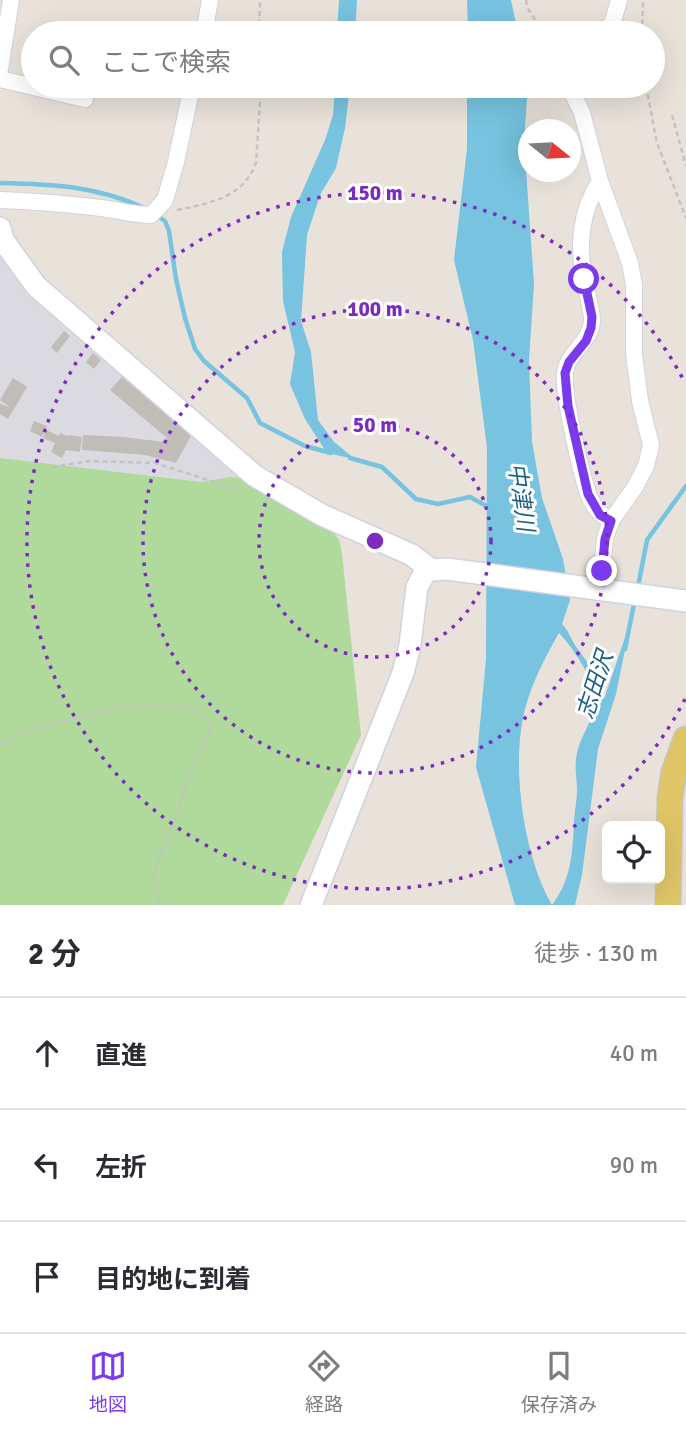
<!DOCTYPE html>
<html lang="ja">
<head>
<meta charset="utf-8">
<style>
  :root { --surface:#fff; --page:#f7f7f7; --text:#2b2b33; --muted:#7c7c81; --line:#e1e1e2; --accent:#7c3aed }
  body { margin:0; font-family:Signika,"Noto Sans JP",sans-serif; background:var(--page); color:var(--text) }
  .controls { position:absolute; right:21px; bottom:21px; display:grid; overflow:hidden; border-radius:10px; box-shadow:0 7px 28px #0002 }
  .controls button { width:63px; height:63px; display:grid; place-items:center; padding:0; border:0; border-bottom:2px solid var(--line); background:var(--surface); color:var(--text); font:35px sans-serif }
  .compass { position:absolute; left:518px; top:119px; width:63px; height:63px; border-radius:50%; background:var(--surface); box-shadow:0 7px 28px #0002; rotate:108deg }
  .stop { position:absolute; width:21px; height:21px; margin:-16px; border:5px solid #7c3aed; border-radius:50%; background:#fff }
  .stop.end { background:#7c3aed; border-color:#fff; box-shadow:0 2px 7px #0008 }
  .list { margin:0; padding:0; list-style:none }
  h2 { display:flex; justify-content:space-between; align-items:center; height:91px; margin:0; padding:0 28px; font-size:30px }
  h2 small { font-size:23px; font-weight:400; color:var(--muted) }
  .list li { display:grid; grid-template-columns:46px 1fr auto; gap:21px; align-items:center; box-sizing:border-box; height:112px; padding:0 28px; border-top:2px solid var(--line) }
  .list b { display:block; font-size:26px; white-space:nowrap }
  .list em { font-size:23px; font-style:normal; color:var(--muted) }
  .icon { flex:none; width:38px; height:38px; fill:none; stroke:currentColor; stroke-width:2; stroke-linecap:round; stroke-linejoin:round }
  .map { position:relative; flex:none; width:686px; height:905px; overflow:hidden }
  .search { position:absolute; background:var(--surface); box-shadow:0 7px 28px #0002; left:21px; right:21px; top:21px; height:77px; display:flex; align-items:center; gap:18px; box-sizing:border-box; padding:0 24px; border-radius:38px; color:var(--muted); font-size:26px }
  .sheet { height:427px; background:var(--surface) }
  nav { display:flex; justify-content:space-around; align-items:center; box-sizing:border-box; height:98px; border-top:2px solid var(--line); background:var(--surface); font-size:19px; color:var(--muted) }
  nav a { display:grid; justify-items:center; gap:4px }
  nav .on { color:var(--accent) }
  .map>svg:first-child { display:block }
  .industrial { fill:#dcdae1 }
  .green { fill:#b0d99c }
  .water { fill:#77c3e0; fill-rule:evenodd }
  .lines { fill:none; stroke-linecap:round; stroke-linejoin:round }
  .stream { stroke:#77c3e0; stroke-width:4.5 }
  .building { fill:#c0bcb7 }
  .street-casing { stroke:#cfd2df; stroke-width:18 }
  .secondary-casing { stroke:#cfd2df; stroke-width:24 }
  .primary-casing { stroke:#c3c3c3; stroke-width:27 }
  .path { stroke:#c3c3c3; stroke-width:2.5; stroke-dasharray:5 3.5; stroke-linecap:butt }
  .street { stroke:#fff; stroke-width:16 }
  .secondary { stroke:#fff; stroke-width:21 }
  .primary { stroke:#e0c567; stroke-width:24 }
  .route { stroke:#7c3aed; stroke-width:9 }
  .ring { fill:none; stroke:#7b2cbf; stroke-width:3.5; stroke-dasharray:3.5 7 }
  .labels { text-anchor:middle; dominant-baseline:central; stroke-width:6; stroke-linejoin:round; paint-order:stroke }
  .water-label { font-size:23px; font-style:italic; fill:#1b6187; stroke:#fff }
  .centre { fill:#7b2cbf; stroke:#fff; stroke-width:3.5 }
  .ring-label { font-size:21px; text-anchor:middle; font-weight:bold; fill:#7b2cbf; stroke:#fff; stroke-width:6; stroke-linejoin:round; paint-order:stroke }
</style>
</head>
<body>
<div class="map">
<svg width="686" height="905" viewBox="0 0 686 905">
  <rect width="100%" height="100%" fill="#e8e2da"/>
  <!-- industrial -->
  <path class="industrial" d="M0,245L276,499L0,480Z"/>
  <!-- green -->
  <path class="green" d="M0,458L201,482L230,477L260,480L328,524L339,540L342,554L361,735L283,905H0Z"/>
  <!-- water -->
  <path class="water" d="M339,0H357L355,33H337Z
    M467,0H511L518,33H468Z
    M335,86H350L345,128L336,168L320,195L307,235L301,321L311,352L318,420L334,442L355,459L327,453L305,419L290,384L295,352L283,301L282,252L291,217L325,140L333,115Z
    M467,86H528L524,141L534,284L529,360L532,442L542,498L563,559L570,600L562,624C569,631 571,640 577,648C589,664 600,679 604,699L631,620L616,694L598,749L582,875L575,905H515L476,767L486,659L487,448L473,340L454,260L467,149ZM559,633C571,645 595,680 595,697C596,717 581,734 577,753C574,767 577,778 577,791C577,802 574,812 574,823C572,854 572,878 552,905C522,854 508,752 529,696C536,675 548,652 559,633Z"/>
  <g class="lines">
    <!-- stream -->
    <path class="stream" d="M0,183C51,184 99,186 146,209
      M156,215L165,221L169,231L176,279L185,318L195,349L204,361L247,398L260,423L305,446L331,453
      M350,458L382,467L416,499L438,504L470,497L490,508
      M638,587L647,540L686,486
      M625,649L635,599"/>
  </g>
  <!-- building -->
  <path class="building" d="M64,331L70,336L57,353L51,347Z
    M93,353L101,360L94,369L86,362Z
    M122,377L191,436L176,463L145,455L82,450L83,435L124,437L164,442L167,438L110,390Z
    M13,378L27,387L8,419L0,414V404L10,407L0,400Z
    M34,421L47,426L42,437L30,431Z
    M46,430L59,436L60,433L68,436L69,435L82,437L80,452L66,450L62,458L51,452L55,443L43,438Z"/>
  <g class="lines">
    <defs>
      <path id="street" d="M204,33L210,0
        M597,33L612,25L619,0
        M0,69L11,0
        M0,79L85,99
        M569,86L582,113L600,181L630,263L634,285V354L640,401L651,445L646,466L635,487L611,521L605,539L602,571
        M600,181C580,212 578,244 584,279C586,293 592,307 592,321C591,342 568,352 565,372C562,391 581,473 588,493C592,505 600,515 611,521
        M0,200C34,201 67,204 101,208C118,210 134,215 151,215L165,200L176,162L192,86"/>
      <path id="secondary" d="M0,228L3,240L36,286L255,476L322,515L412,555L431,570
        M311,905L403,673L410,645L417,587L424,574L431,570L447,569L686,601"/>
      <path id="primary" d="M668,905L670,797L674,772L686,739"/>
    </defs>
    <!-- street casing -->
    <use href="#street" class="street-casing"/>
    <!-- secondary casing -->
    <use href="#secondary" class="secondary-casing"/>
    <!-- primary casing -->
    <use href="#primary" class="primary-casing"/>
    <!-- path -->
    <path class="path" d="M526,0C527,13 539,24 548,33
      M259,33L260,0
      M642,33L643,0
      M646,86L657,143L686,218
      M672,115L686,166
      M177,210C210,203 243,198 256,163L261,86
      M52,467L89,461L155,463L227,486H237
      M0,744L20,734L105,710L151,705L194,709L212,728L196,761L153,874L160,905"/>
    <!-- street -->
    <use href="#street" class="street"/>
    <!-- secondary -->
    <use href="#secondary" class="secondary"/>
    <!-- primary -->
    <use href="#primary" class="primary"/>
  </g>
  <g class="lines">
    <!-- route -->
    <path class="route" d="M584,279L592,317L591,328L586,341L569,362L565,373L568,406L588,494L600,515L611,521L605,539L602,571"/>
  </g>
  <!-- distance rings -->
  <g class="ring">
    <circle cx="375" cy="541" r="116"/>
    <circle cx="375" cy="541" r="232"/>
    <path d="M685 699A348 348 0 1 1 685 383"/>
  </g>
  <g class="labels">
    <!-- water labels -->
    <g class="water-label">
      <text transform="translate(521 497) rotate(82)">中津川</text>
      <text transform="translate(595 685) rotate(-72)">志田沢</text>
    </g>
  </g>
  <circle cx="375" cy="541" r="10" class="centre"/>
  <g class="ring-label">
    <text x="375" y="200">150 m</text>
    <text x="375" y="316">100 m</text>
    <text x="375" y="432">50 m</text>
  </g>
</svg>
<div class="controls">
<button><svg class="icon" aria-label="locate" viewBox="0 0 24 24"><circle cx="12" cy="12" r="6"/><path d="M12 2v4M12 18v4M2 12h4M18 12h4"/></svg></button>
</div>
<svg class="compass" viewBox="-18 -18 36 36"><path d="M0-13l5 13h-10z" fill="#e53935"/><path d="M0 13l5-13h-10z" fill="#7c7c81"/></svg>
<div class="stop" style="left:584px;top:279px"></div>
<div class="stop end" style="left:602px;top:571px"></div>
<div class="search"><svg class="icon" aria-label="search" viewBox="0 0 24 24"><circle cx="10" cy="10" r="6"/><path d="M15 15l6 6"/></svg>ここで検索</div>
</div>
<section class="sheet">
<h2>2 分<small>徒歩 · 130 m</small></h2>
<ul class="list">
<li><svg class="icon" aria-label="ahead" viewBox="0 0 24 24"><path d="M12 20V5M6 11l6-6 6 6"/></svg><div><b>直進</b></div><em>40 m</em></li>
<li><svg class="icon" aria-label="left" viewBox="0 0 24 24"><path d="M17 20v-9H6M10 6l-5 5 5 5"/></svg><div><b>左折</b></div><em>90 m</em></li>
<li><svg class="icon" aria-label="arrive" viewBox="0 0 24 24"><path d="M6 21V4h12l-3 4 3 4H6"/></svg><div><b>目的地に到着</b></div></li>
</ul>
</section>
<nav>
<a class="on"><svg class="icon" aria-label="map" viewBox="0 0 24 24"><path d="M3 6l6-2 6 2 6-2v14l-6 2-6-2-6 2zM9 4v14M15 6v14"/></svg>地図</a>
<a><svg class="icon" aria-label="directions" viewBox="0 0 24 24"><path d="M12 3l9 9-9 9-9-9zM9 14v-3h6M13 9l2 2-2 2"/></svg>経路</a>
<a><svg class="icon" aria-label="saved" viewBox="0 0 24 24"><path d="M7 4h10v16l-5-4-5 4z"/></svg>保存済み</a>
</nav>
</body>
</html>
